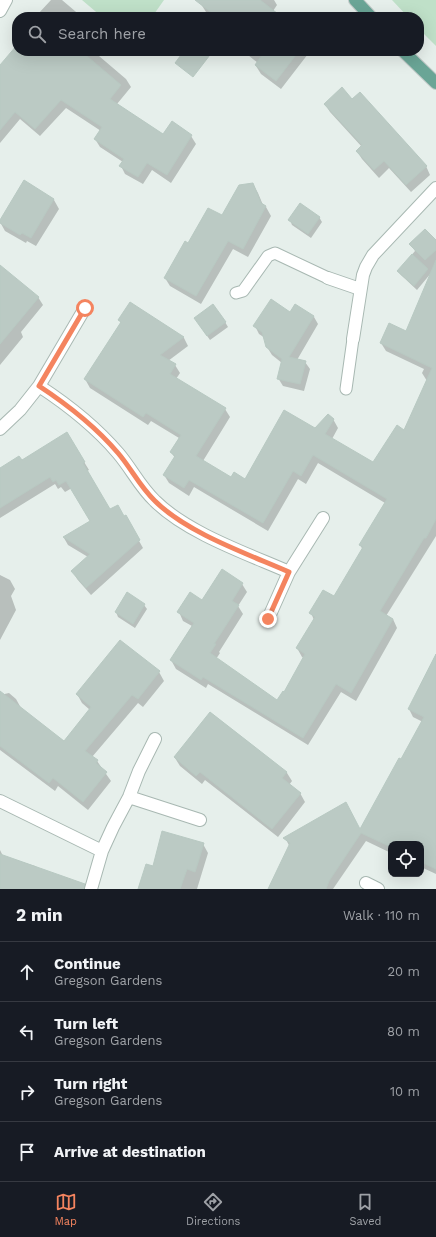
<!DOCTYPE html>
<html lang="en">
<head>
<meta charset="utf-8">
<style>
  :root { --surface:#171b24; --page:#242831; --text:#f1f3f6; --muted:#9ea1a6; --line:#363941; --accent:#f4845f }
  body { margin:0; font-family:"Work Sans",sans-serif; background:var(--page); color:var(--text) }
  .controls { position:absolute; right:12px; bottom:12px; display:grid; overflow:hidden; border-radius:8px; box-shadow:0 4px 16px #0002 }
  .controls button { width:36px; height:36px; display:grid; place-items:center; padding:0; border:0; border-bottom:1px solid var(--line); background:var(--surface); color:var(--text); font:20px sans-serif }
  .stop { position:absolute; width:12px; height:12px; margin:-9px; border:3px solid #f4845f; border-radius:50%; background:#fff }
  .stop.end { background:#f4845f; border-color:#fff; box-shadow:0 1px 4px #0008 }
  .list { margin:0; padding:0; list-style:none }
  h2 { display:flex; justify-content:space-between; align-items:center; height:52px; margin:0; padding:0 16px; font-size:17px }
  h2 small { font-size:13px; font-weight:400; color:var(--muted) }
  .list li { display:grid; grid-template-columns:26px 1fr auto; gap:12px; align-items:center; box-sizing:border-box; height:60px; padding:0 16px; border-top:1px solid var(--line) }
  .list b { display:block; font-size:15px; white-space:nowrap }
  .list p { margin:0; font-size:13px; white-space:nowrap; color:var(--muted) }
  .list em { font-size:13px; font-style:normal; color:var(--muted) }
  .icon { flex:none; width:22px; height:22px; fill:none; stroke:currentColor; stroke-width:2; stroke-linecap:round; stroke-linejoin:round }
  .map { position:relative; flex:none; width:436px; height:889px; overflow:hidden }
  .search { position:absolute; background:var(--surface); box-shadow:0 4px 16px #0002; left:12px; right:12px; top:12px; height:44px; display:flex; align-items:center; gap:10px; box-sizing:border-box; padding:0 14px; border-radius:16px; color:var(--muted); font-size:15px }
  .sheet { height:292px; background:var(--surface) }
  nav { display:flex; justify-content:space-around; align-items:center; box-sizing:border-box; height:56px; border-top:1px solid var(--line); background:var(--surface); font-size:11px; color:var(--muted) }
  nav a { display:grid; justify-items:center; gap:2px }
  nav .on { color:var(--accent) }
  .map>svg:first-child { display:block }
  .green { fill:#bfe0c8 }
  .shadow { fill:#0003 }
  .building { fill:#bbcac4; stroke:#b8c9c2 }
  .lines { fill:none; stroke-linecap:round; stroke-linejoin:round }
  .service-casing { stroke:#a8b8b2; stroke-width:13 }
  .minor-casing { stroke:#a8b8b2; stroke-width:14 }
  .primary-casing { stroke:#c2cac8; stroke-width:14 }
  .service { stroke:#fff; stroke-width:11 }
  .minor { stroke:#fff; stroke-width:12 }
  .primary { stroke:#6aa596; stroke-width:12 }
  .route { stroke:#f4845f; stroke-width:5 }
</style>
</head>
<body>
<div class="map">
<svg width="436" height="889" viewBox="0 0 436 889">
  <rect width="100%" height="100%" fill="#e6efeb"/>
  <!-- green -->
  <path class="green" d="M82,0H164L152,17H102Z
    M392,0H436V46L419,29V17H408Z"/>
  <!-- shadow -->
  <path class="shadow" d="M51,0H62L82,17H40L38,14Z
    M203,0H274L277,5L273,11L280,17H212L206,12L201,4Z
    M17,47V51H103L99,56L126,79L131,87L117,104L163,135L172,122L191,136L196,144L171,183L152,170L143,184L125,174L121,166L123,162L100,147L95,139L101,131L66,108L40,136L20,119L0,143V67Z
    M243,51H306L308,54L281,89L261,74L256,66L258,63Z
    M352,100L426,166L430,175L411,192L389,168L379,178L362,159L357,151L362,147L330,112L325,104Z
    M24,182L54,200L59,209L36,246L27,241L26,243L5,231L0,222Z
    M253,184L258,193L263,205L266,207L271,216L248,257L233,249L201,304L170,286L165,278L188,245L222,217Z
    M319,217L322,222L311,238L292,225L290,220Z
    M436,242V267L417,290L401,275L398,271L415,251L410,244Z
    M0,267L38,297L43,305L21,332L23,337L0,365Z
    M436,290V536L386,616L393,619L397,628L356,701L341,692L308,745L208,684L206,688L176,669L171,660L192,626L183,621L179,612L242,584L247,592L238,606L243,614L219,652L220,653L216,659L277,702L285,693L304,658L302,657L297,648L314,620L311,613L334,598L363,550L360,545L385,503L318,463L306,484L298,479L268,531L194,487L189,496L169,483L164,475L175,458L171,452L179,438L151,421L148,425L90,388L85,379L121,323L120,320L131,304L184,338L188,346L168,361L175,365L180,373L176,379L225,409L230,417L203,461L231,478L245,480L315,429L333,419L338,428L332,439L373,463L405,432L427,381L422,373L424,369L386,351L381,343L406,332Z
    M295,305L314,317L318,324L297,360L305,362L310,369L304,391L283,386L278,378L282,363L272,355L267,347L265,338L259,334L255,326L291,313Z
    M225,322L228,327L210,340L198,323Z
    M67,434L89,470L87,471L110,511L124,517L125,516L143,548L91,595L77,579L73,571L88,557L68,545L64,538L91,522L72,488L65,492L61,487L58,489L55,484L0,518V469L22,461Z
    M0,575L10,580L15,589L11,596L16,610L0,640Z
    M144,605L147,609L135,628L118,617L116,612Z
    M436,654V874L421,867V844H391V853L366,841L333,889H269L290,847L285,838L360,830L402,760L423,722L413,717L409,709Z
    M159,672L164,681L143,707L138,703L92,757L97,761L111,781L88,810L58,786L55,791L0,750V695L9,693L16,699L21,708L64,742L90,710L82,703L77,694Z
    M211,713L287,773L292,781L289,785L300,793L305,802L278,837L205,780L202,784L180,766L175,758Z
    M203,844L208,853L197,889H139L153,867Z
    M0,850L3,856L35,866L71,889H0Z"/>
  <!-- building -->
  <path class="building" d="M195,0H260L282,17H217Z
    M17,45V51H81L121,85L110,99L163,134L172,121L192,135L167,175L147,163L138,177L119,166L124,159L94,139L102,127L61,100L35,129L15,112L0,130V65Z
    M184,51H213L193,77L175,63Z
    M263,51H299L276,81L255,65L264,52Z
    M342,87L352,99L360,92L427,166L406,185L384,161L374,170L356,151L362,145L324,104Z
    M24,180L54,199L31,238L22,233L20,235L0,223V220Z
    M253,183L261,203L266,206L243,249L228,241L196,296L164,278L185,241L188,243L208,208L222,215L239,185Z
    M300,203L320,217L308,234L288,220Z
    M425,229L436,240V250L425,260L409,244Z
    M412,254L428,269L414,286L397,271Z
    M436,260V519L426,538H424L380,611L393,619L351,693L336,684L303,738L203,677L201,680L170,660L194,623L177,612L190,592L202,600L222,569L243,583L232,601L239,605L214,644H216L210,653L277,700L283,691L284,692L305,654L296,648L315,617L309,613L323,590L334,596L363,547L359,545L387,499L313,455L301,476L293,471L263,523L189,480L184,488L163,475L175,456L170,452L181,435L146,413L143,417L84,379L121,322L118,320L130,302L184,337L160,355L176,364L170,374L226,408L196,456L231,477L234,472L245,479L284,410L315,428L328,414L334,419L325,434L373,462L397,425L404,430L432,368L380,343L389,323L406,331Z
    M0,265L39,297L0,344Z
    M271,299L290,312L295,304L314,316L289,357L306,361L300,384L277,379L282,359L266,347L262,332L253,326Z
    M213,304L226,322L207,336L194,318Z
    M67,432L85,462L83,463L110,509L118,505L124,516L126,515L140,540L86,588L71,571L90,554L63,537L90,521L66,481L59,485L56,480L53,482L50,477L0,508V468L19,456L22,460Z
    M127,592L145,604L133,624L115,612Z
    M120,640L160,671L138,699L132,695L85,751L98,760L96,763L107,772L83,802L53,778L49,783L0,746V691L64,741L91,707L76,694Z
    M436,654V869L421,862V844H391V847L361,833L329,881L326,889H268L290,843L283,838L346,802L360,829L399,758L401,759L424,717L408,709Z
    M210,712L287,772L282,778L301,793L272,829L200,772L196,776L174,757Z
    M162,831L204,843L196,869L195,872L187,869L180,889H138L146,864L153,866Z
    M0,854L85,884L84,889H0Z"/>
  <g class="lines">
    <defs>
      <path id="service" d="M236,293L243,291L268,256L275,253L328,278
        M346,389L353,339"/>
      <path id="minor" d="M0,11L6,0
        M328,278L360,289
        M353,339L363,275L366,267L373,255L436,188
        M39,386C68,405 95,426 118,453C131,468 140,487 155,501C187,533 248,554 289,572
        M0,429L20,410L39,386L85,308
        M268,619L289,572L323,518
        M129,797L200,820
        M0,801L102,851
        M366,883L378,889
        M91,889L102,851L113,827L129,797L139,771L155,739"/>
      <path id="primary" d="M355,0L371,17
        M403,51L436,83"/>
    </defs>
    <!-- service casing -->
    <use href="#service" class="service-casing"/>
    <!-- minor casing -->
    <use href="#minor" class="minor-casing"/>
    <!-- primary casing -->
    <use href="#primary" class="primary-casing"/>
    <!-- service -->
    <use href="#service" class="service"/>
    <!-- minor -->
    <use href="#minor" class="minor"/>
    <!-- primary -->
    <use href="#primary" class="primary"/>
  </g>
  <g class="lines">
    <!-- route -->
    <path class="route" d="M85,308L39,386C68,405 95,426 118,453C131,468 140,487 155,501C187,533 248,554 289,572L268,619"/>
  </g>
</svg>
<div class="controls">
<button><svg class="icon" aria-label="locate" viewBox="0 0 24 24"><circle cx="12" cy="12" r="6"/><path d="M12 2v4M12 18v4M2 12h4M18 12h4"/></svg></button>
</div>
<div class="stop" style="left:85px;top:308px"></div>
<div class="stop end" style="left:268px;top:619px"></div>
<div class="search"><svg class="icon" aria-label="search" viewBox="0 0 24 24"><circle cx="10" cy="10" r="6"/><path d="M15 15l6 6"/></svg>Search here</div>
</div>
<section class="sheet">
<h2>2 min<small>Walk · 110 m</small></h2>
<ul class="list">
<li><svg class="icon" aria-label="ahead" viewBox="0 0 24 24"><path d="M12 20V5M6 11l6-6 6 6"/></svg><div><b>Continue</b><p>Gregson Gardens</p></div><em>20 m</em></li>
<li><svg class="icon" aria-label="left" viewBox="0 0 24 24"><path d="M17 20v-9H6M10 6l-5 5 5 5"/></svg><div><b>Turn left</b><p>Gregson Gardens</p></div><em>80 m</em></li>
<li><svg class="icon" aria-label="right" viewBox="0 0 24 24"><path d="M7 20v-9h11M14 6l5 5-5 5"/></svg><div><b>Turn right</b><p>Gregson Gardens</p></div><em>10 m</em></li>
<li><svg class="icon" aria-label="arrive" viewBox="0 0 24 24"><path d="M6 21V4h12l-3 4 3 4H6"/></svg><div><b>Arrive at destination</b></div></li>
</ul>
</section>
<nav>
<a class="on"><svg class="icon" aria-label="map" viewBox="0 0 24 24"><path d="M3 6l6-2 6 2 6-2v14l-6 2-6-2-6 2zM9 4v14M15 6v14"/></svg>Map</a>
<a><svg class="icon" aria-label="directions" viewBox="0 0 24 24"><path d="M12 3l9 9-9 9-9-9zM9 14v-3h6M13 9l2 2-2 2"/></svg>Directions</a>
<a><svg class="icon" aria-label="saved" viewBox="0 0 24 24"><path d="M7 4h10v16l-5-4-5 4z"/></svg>Saved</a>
</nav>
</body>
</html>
